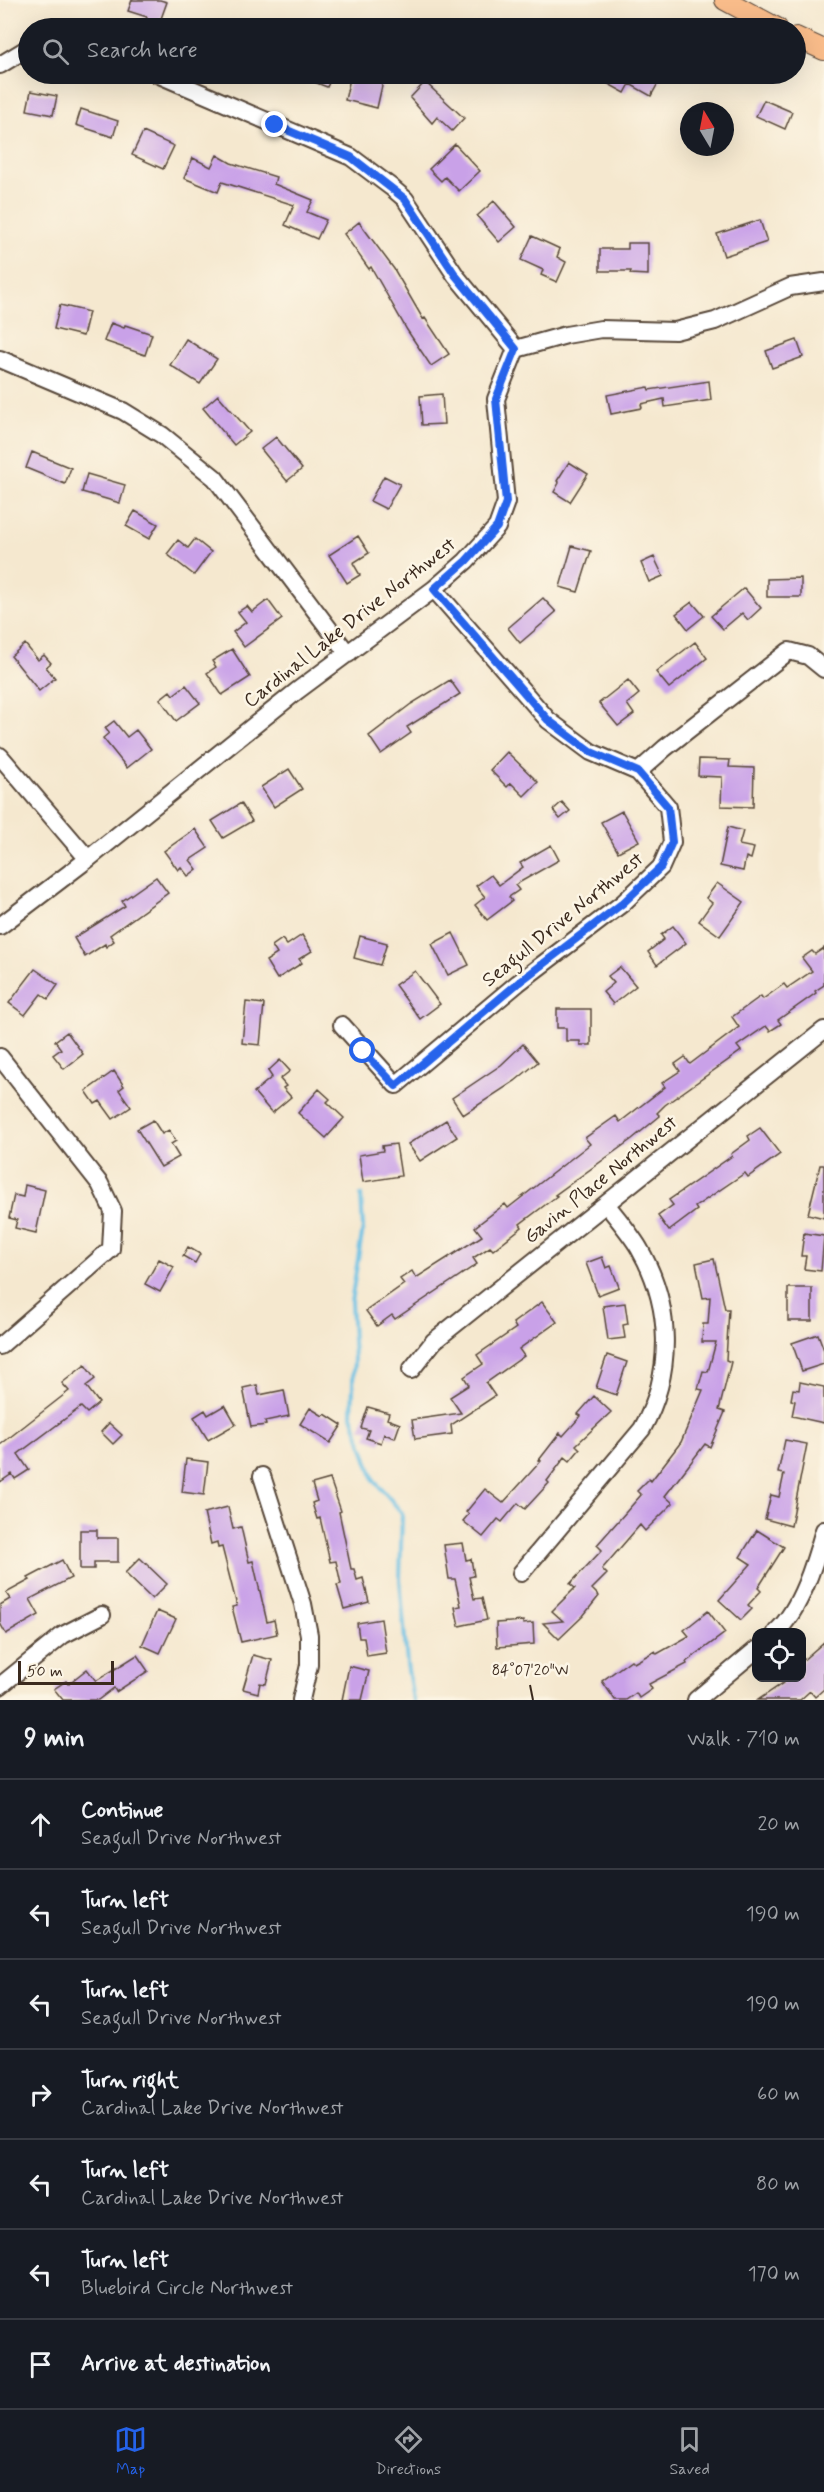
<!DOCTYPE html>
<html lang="en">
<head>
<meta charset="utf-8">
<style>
  :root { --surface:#171b24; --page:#242831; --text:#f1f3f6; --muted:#9ea1a6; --line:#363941; --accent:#2563eb }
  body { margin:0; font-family:Mynerve,sans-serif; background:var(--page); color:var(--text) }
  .controls { position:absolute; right:18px; bottom:18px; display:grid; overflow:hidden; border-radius:12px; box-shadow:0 6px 24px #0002 }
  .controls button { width:54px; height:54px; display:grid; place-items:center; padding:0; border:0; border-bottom:2px solid var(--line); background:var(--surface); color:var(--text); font:30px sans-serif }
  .compass { position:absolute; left:680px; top:102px; width:54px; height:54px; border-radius:50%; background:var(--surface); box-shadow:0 6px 24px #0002; rotate:350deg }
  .scale { position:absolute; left:18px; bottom:15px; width:96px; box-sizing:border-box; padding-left:6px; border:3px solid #3b2a1e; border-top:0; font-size:16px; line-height:21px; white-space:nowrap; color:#3b2a1e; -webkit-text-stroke:4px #fcf5e5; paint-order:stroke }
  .stop { position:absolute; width:18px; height:18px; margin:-14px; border:4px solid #2563eb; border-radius:50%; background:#fff }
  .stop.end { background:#2563eb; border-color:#fff; box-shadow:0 2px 6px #0008 }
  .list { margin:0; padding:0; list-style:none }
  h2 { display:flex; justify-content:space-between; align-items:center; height:78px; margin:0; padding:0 24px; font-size:26px }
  h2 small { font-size:20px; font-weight:400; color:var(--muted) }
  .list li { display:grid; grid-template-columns:39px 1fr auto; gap:18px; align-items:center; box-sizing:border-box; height:90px; padding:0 24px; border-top:2px solid var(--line) }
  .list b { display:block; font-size:22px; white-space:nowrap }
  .list p { margin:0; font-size:20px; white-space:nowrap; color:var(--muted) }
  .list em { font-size:20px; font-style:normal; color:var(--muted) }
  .icon { flex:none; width:33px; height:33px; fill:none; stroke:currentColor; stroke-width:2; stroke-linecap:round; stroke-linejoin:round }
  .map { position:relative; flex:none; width:824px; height:1700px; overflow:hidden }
  .search { position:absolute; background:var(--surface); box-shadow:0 6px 24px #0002; left:18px; right:18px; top:18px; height:66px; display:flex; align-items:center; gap:15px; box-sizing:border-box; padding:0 21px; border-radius:33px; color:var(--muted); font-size:22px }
  .sheet { height:708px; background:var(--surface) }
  nav { display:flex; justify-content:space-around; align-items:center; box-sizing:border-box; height:84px; border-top:2px solid var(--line); background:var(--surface); font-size:16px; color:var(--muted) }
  nav a { display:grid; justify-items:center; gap:3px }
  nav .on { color:var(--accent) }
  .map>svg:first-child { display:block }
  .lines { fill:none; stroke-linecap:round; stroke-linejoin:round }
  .stream { stroke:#66bfe4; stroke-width:4 }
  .building { fill:#c9a1e8 }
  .minor-casing { stroke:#574639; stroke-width:20 }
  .major-casing { stroke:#574639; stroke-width:22 }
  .minor { stroke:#fff; stroke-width:16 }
  .major { stroke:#f9bc8a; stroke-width:20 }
  .route { stroke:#2563eb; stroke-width:8 }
  .ticks { fill:none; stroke:#3b2a1e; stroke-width:2 }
  .labels { text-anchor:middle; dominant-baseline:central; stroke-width:5; stroke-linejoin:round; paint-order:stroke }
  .street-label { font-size:20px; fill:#3b2a1e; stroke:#fcf5e5 }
  .ticks-label { font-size:15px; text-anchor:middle; fill:#3b2a1e; stroke:#fcf5e5; stroke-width:5; stroke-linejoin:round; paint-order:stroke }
</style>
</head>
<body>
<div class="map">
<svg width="824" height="1700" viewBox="0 0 824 1700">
  <rect width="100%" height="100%" fill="#fcf5e5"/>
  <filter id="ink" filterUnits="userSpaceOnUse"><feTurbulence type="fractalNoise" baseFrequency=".0167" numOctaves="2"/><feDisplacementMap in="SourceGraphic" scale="12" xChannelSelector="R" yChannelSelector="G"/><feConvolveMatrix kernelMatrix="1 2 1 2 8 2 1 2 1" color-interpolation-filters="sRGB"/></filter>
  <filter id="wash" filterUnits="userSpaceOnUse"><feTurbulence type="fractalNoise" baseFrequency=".008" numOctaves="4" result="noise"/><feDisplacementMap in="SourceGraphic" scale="24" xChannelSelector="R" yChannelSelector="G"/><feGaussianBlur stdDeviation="1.35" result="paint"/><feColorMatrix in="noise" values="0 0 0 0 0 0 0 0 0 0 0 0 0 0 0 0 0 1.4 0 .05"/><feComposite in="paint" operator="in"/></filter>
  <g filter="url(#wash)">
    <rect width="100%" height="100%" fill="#f5e8cf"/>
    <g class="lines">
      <!-- stream -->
      <path class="stream" d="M361,1195L363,1228L351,1302L354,1358L352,1415L374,1480L402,1513L400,1579L407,1664L413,1700"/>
    </g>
    <g id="blocks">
      <!-- building -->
      <path class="building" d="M132,0H160L167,2L158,27L145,23L147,17L128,11Z
        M294,74H333L327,87Z
        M351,74H368L384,77L377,108L345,100Z
        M607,74H663L651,96L630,84L625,93L603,81Z
        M425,82L464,118L452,131L437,117L432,123L410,98Z
        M31,91L57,96L53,115L27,110Z
        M764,100L792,112L785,129L756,116Z
        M81,109L118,121L113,137L76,125Z
        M143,132L174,146L163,169L132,155Z
        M455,144L480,171L459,191L445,177L441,181L429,169Z
        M217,155L231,163L276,177L274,184L313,200L307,212L326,220L317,239L285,225L294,205L222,182L218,192L184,178L193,158L211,167Z
        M494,201L516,227L499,242L477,216Z
        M760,220L767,242L724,256L717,234Z
        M359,222L394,269L423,319L425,318L449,354L431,366L407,330L371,267L369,269L344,234Z
        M532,236L560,249L557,257L566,262L557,282L541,275L543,270L521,260Z
        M628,243H648V275L630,274L631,271H600V249H628Z
        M60,305L89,312L83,336L54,329Z
        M111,323L124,328L125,325L152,334L145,355L104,341Z
        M186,339L217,359L200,384L170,365Z
        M797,340L803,357L772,368L766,351Z
        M709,381L711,400L665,407L664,399L641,404L642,408L611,414L607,395L648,387L649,390Z
        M442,394L444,424L422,425L420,396Z
        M218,395L250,432L234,445L203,408Z
        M276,437L302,469L287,481L261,449Z
        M32,452L71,468L65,484L26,468Z
        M569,462L588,474L570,502L554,492L559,483L557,481Z
        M87,474L125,485L120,503L82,492Z
        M384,476L400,484L386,509L370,501Z
        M135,511L158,524L149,539L126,526Z
        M358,536L369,553L353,563L360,575L347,583L329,555Z
        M195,539L211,552L194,575L167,554L178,540L188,548Z
        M572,546L591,551L578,592L560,587Z
        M654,557L663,576L649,582L641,563Z
        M801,578V597H767V579Z
        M744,588L761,608L748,620L742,613L723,629L711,616Z
        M543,598L556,612L520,643L508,628Z
        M268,600L282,619L244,647L233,632L246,622L238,612L247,606L252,612Z
        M692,602L704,616L688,629L676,614Z
        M695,642L707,658L669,688L656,672Z
        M25,644L38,660L44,655L51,663L46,667L55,678L39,691L11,656Z
        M232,649L250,677L222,695L207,673L216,667L212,661Z
        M450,680L460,694L407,727L411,733L381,754L369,736L411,704Z
        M628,680L639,694L627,704L634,714L618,726L599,703Z
        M186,685L200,703L176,721L160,699L170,691L173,695Z
        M114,721L127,737L136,730L151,749L127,768L103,738L109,733L105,728Z
        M507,752L538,782L524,796L511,783L507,787L490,770Z
        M699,759L730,760L729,767L754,768L753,807L721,806L722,777L698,776Z
        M289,769L302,789L274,807L261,787Z
        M562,802L570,811L560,819L553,810Z
        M241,803L252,821L223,838L212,821Z
        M622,811L639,841L618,852L601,822Z
        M728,827L743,831L739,845L754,848L751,859L746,857L743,871L720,866Z
        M195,829L208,848L190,860L197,869L188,876L181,867L178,870L164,851Z
        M551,845L559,860L515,885L519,890L509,897L512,901L487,920L475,905L485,897L476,886L491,875L499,885L523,867L520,863Z
        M156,877L168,893L110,935L114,941L106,947L105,944L85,957L74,938L125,906L122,901Z
        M717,883L744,902L720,936L699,921L712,903L706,898Z
        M673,926L686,943L657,965L648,952L664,939L661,935Z
        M453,933L469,965L448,975L432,944Z
        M302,935L312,951L299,959L302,963L277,979L266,961L277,954L272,946L282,939L287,945Z
        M360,936L387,943L380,965L354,958Z
        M824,948V985L815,991L816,993L778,1020L781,1024L770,1031L766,1026L737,1046L741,1051L665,1105L657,1113L660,1116L632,1139L555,1195L557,1196L520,1224L522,1227L493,1250L490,1247L473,1258L477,1264L395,1319L392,1315L377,1326L366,1311L404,1284L400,1279L412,1271L416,1278L482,1236L475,1227L505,1204L508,1208L590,1144L585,1138L616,1116L620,1122L665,1087L662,1083L680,1071L675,1064L685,1057L690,1064L739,1027L732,1017L761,996L763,999L784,984L787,988L812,971L802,958L812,951L815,954Z
        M620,967L636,986L613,1004L603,992L614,983L608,976Z
        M35,969L58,985L48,999L41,994L25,1015L9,1003Z
        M415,971L440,1004L420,1019L395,985Z
        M246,1002L264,1004L260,1045L242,1043Z
        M557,1009H591V1045H580V1041H566V1028H557Z
        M67,1032L83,1054L64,1069L53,1055L61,1049L55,1041Z
        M523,1044L538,1062L515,1081L463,1115L452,1098L501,1065Z
        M280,1060L290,1071L280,1079L286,1086L283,1088L291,1097L272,1113L254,1092L272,1077L268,1071Z
        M114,1071L124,1086L119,1090L131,1107L113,1119L100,1101L95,1104L86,1091Z
        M319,1089L330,1099L327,1102L344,1118L326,1138L298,1113Z
        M153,1120L162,1134L169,1130L176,1141L171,1144L179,1157L161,1167L137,1129Z
        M446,1120L457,1137L420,1161L408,1144Z
        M760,1128L780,1154L748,1177L745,1173L695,1207L697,1210L669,1231L658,1216L673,1205L669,1200L732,1156L731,1154L750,1140L748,1136Z
        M396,1144L401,1176L363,1182L359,1155L383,1151L382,1146Z
        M820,1165H824V1218L808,1214Z
        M25,1185L45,1190L36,1233L15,1228L17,1220L9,1218L14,1195L23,1197Z
        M804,1233L824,1236L821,1271L804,1269L806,1256H801Z
        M188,1247L200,1254L195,1263L183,1256Z
        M602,1257L606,1268L611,1266L619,1287L598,1295L586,1263Z
        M159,1259L174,1267L160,1292L145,1284Z
        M714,1259L725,1309H729L726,1360L731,1362L719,1410L725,1412L710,1447L705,1444L665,1496L673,1503L645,1531L640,1525L602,1569L607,1574L592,1589L599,1596L583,1616L559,1639L543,1623L563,1621L552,1611L575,1588L570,1584L602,1550L597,1545L641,1495L637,1491L649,1479L651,1481L681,1442L703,1390L698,1389L703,1371L708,1372L716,1342H702L703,1324H708L710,1297L703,1298L696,1263Z
        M788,1288H812V1321H788Z
        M542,1302L557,1322L519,1349L524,1356L486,1383L495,1396L451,1425L452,1434L415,1439L412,1420L461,1413L450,1397L469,1385L464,1377L483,1364L477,1355L516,1328L513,1323Z
        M625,1303L628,1324L623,1325L625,1338L608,1340L603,1306Z
        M818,1334L824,1350V1364L802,1371L792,1343Z
        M607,1355L627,1362L616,1395L596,1388Z
        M85,1365L95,1379L86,1386L99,1403L87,1413L81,1407L18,1454L29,1470L15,1479L12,1474L0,1482V1445L69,1391L62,1383Z
        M800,1382L824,1387V1423L792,1416L795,1401L791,1400L793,1389L799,1390Z
        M257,1385L259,1395L284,1390L289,1416L265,1421L266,1425L251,1427L243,1388Z
        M594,1396L611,1412L576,1445L580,1449L570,1461L565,1457L547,1481L549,1483L525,1509L518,1503L502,1522L498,1519L483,1537L463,1521L469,1514L466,1512L485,1489L503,1503L541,1461L539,1460L560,1433L563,1436L581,1416L578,1414Z
        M225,1405L236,1424L208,1440L194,1417L205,1410L208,1415Z
        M368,1407L389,1413L387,1419L400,1424L395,1438L384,1434L381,1443L366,1438L369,1430L361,1428Z
        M310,1408L323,1416L325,1414L342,1425L330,1443L300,1424Z
        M109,1423L122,1435L113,1444L101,1432Z
        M785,1440L807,1444L791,1526L765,1519L771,1495L779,1497L784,1474L778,1473Z
        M186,1459L208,1462L204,1495L182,1492Z
        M330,1479L341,1511L339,1512L351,1569H354L357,1580L363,1578L369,1602L344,1609L337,1585L341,1584L336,1561L330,1562L320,1518L317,1519L312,1503L317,1501L312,1484Z
        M228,1507L233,1529L241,1527L249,1562L253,1561L267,1622L274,1620L277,1634L241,1642L232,1607L237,1606L222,1547L218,1548L217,1542L211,1544L204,1513Z
        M80,1530H97V1538H118V1562H94V1569H80Z
        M757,1530L784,1547L758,1588L761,1591L748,1605L752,1609L741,1620L719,1600L751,1564L740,1557Z
        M463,1543L466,1560L471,1559L474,1576L469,1577L474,1599L482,1598L487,1620L459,1626L455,1607L461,1606L455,1579H449L444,1545Z
        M140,1558L167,1584L152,1599L125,1573Z
        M62,1560L71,1578L30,1599L39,1615L6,1634L0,1623V1605L10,1599L6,1593L30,1580L28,1578Z
        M157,1611L176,1619L160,1653L142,1645Z
        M708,1611L725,1633L686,1662L687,1664L649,1684L652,1689L639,1698L636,1693L626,1700H615L602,1681L631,1660L634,1663L655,1651L657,1654L689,1636L684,1630Z
        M381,1619L386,1653L367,1656L364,1638H359L357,1623Z
        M523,1621V1624L533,1623L534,1644L497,1647L496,1623Z
        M824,1642V1689L815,1697L810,1691L800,1700H758L783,1683L779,1677H801V1662Z
        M137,1655L148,1671L116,1692L114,1688L98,1700H63L54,1689L66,1681L68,1684L87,1669L96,1681Z
        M253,1655L272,1660L266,1684L260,1683L258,1693L243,1689Z
        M349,1666L369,1671L362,1700H342Z"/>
    </g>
  </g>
  <g filter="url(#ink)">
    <use href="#blocks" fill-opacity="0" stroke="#574639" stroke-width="1.5"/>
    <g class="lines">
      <defs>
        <path id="minor" d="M0,65L28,48
          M157,74L351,157L391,187L405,199L456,276L516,349
          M516,349L566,335L601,329L675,331L715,321L790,287L824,282
          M0,359L123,411L162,435L215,478L348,654
          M0,756L88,859
          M638,772L665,748L789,651L808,656L824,669
          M0,926L88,859L297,691L434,589L466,561L497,527L506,502L496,399L516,349
          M342,1025L396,1085L518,983L623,903L661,867L672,842L668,807L638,772L591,752L548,720L434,589
          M0,1057L100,1184L113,1211L111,1249L0,1346
          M411,1370L434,1341L824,1030
          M262,1476L303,1604L309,1635V1665L301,1700
          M521,1573L642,1429C674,1372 672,1305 639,1248C630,1233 617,1218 606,1204
          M776,1632C801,1609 815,1562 824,1530
          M0,1686L63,1635L102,1615
          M696,1700L756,1650"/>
        <path id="major" d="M725,0L777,28
          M796,37L824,50"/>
      </defs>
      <!-- minor casing -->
      <use href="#minor" class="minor-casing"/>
      <!-- major casing -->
      <use href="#major" class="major-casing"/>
      <!-- minor -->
      <use href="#minor" class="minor"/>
      <!-- major -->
      <use href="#major" class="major"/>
    </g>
  </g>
  <g class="lines" filter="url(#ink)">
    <!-- route -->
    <path class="route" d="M275,125L351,157L405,199L456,276L516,349L496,399L506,502L497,527L466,561L434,589L548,720L591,752L638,772L668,807L672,842L661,867L623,903L518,983L396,1086L363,1051"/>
  </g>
  <!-- ticks -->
  <path class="ticks" d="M530,1685L533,1700"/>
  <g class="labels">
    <!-- street labels -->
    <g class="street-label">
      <text transform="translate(350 623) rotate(-38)">Cardinal Lake Drive Northwest</text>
      <text transform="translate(563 920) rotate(-39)">Seagull Drive Northwest</text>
      <text transform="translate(601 1180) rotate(-39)">Gavin Place Northwest</text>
    </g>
  </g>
  <g class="ticks-label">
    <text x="530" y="1675">84°07'20"W</text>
  </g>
</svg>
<div class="controls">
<button><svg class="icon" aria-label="locate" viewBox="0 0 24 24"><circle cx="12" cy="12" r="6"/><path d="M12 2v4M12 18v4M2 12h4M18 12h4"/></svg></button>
</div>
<svg class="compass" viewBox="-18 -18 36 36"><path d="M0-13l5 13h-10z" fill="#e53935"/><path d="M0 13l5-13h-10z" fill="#9ea1a6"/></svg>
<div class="scale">50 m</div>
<div class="stop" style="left:363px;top:1051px"></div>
<div class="stop end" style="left:275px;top:125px"></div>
<div class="search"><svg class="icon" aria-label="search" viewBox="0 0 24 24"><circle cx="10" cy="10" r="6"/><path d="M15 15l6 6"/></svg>Search here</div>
</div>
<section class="sheet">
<h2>9 min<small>Walk · 710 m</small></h2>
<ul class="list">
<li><svg class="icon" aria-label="ahead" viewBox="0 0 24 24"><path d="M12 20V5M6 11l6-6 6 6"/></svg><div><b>Continue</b><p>Seagull Drive Northwest</p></div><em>20 m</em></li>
<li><svg class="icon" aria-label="left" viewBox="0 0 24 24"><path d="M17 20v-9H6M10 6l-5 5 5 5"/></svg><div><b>Turn left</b><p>Seagull Drive Northwest</p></div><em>190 m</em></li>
<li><svg class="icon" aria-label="left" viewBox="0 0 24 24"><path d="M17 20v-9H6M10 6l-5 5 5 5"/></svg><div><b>Turn left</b><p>Seagull Drive Northwest</p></div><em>190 m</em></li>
<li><svg class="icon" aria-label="right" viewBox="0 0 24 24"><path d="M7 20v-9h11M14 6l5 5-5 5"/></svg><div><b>Turn right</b><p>Cardinal Lake Drive Northwest</p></div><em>60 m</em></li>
<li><svg class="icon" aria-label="left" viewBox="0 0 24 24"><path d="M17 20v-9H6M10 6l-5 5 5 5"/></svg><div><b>Turn left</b><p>Cardinal Lake Drive Northwest</p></div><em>80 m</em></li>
<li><svg class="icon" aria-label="left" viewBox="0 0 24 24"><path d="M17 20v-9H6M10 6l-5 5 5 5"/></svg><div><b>Turn left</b><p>Bluebird Circle Northwest</p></div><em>170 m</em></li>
<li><svg class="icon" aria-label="arrive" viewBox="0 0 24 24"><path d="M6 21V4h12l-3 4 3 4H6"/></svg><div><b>Arrive at destination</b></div></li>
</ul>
</section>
<nav>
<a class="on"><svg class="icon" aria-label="map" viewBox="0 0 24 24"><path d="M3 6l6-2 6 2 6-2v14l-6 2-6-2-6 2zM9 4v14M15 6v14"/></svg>Map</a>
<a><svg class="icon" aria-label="directions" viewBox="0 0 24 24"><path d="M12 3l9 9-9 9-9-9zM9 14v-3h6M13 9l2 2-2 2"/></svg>Directions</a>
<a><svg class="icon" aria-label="saved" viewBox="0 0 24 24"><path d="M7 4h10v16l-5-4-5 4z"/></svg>Saved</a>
</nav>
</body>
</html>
